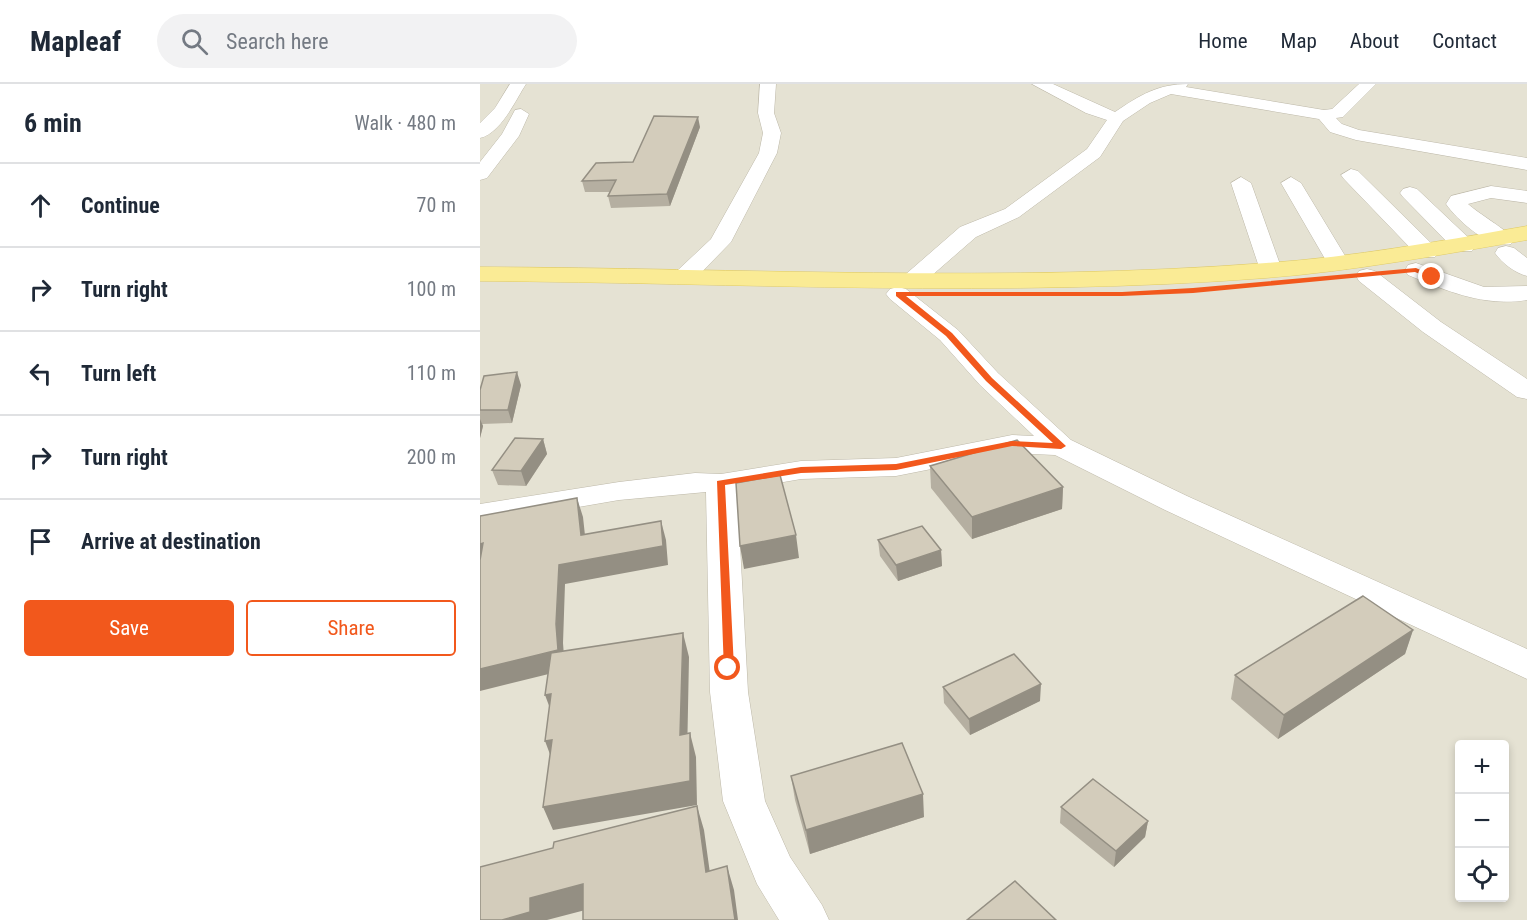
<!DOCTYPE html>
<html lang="en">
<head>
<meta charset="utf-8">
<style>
  :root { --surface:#fff; --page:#f2f2f3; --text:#1f2937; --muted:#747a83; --line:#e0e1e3; --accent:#f2581c }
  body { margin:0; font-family:"Roboto Condensed",sans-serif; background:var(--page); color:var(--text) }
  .controls { position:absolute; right:18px; bottom:18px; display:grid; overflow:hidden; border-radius:6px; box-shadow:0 3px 9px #0003 }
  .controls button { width:54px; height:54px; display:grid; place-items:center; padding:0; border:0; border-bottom:2px solid var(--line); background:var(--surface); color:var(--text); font:30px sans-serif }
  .stop { position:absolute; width:18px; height:18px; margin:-14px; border:4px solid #f2581c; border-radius:50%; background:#fff }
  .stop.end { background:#f2581c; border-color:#fff; box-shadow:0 2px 6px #0008 }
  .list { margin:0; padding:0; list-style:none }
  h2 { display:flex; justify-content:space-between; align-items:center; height:78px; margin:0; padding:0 24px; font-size:26px }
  h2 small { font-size:20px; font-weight:400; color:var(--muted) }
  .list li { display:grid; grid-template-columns:39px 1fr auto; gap:18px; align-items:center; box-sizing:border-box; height:84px; padding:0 24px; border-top:2px solid var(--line) }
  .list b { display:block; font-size:22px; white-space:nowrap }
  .list em { font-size:20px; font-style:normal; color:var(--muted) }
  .actions { display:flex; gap:12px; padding:18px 24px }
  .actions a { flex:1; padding:14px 0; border:2px solid var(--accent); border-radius:6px; text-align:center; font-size:21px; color:var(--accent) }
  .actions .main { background:var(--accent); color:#fff }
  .icon { flex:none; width:33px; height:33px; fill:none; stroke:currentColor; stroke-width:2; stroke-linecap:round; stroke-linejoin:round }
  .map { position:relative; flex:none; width:1047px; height:836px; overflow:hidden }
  header { display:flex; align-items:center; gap:36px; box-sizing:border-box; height:84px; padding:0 30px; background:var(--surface); border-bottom:2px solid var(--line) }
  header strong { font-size:28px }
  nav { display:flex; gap:33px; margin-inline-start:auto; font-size:21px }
  .search { width:420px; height:54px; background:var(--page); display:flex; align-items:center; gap:15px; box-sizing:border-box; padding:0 21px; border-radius:33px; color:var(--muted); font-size:22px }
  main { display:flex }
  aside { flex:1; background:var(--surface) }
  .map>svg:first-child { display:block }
  .residential { fill:#e5e2d3; fill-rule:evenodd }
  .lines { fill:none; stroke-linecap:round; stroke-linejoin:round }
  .minor-casing { stroke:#bdb8a8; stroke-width:1 }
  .major-casing { stroke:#dfca66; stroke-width:1 }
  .minor { fill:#fff; fill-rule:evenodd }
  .major { fill:#faeb95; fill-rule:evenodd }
  .wall { fill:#b5afa1 }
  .shaded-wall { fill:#948f83 }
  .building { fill:#d3ccbb; stroke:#948f83; stroke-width:1.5 }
  .route { fill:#f2581c }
</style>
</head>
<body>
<header>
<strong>Mapleaf</strong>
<div class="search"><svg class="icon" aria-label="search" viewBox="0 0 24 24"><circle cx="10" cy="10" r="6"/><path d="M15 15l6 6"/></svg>Search here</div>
<nav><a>Home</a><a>Map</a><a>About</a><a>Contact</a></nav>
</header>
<main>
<aside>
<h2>6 min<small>Walk · 480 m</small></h2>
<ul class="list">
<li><svg class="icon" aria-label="ahead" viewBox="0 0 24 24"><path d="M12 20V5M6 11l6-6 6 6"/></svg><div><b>Continue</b></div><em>70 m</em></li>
<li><svg class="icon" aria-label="right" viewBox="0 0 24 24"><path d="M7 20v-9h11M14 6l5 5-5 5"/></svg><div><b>Turn right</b></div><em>100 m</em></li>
<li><svg class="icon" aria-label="left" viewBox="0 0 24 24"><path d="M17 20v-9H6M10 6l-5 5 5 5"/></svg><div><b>Turn left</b></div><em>110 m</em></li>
<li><svg class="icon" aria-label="right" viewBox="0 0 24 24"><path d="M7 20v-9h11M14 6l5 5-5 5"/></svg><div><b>Turn right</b></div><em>200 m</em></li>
<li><svg class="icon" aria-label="arrive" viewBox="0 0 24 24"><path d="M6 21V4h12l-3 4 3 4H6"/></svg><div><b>Arrive at destination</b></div></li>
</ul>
<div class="actions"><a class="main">Save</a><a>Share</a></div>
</aside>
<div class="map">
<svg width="1047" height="836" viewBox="0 0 1047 836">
  <rect width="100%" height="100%" fill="#f2efe5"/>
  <!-- residential -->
  <path class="residential" d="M0,0H1047V836H0ZM980,660H1024V814H980Z"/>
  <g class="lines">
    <defs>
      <path id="minor" d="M30,0H46C35,17 21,49 0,54V39L15,24Z
        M280,0H296L294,29L301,49L297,69L251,158L214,196H198L195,191L198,186L231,155L279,69L283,49L278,29Z
        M552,0H573L635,28C660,11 678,0 708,0L706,3L844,26L852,25L879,0H896L863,33L856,34L862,40L879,46L1047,74V86L876,56L850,48L839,35L691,10L670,19L643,37L620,73L539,133L496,153L442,200H426L422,195L426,190L480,143L525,125L607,65L627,36L606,29Z
        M41,25L49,30L39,52L7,94L0,96V78L22,50L35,26Z
        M871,85L878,87L955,163L958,168L955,173H939L864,95L861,91Z
        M761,93L771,99L802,186L799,191H783L780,186L751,99Z
        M811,93L821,99L870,180L867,185H851L848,180L801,99Z
        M1011,102L1047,107V119L1011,114L988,120C998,129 1028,147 1034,155L1031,160C1009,165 978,137 966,120L971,112Z
        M930,103L937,105L992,157L995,162L992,167H976L923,113L920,109L923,105Z
        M1026,162L1034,164L1047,174V192C1035,189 1022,179 1015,169L1018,164Z
        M936,179L1004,203L1047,202V216C1004,223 967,207 928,191L925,186L928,181Z
        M887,185L895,187L961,238L1047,295V315L1037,313L943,248L879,197L876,192L879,187Z
        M418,203L426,205L478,246L518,289L591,356L707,412L1047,565V595L685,426L575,371L532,369L416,392L321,395L257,406L268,608L285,717L310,773L342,821L349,836H299L277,800L243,717L230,608L226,408L139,416L0,440V420L139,398L215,389L241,390L321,377L416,374L532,351L554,352L500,301L460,256L410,215L406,210L410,205Z"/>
      <path id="major" d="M1047,142V156C960,171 874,187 786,194C525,214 262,199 0,197V183C262,184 525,199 786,179C874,173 960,157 1047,142Z"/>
    </defs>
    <!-- minor casing -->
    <use href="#minor" class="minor-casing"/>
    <!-- major casing -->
    <use href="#major" class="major-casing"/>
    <!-- minor -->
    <use href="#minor" class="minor"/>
    <!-- major -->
    <use href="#major" class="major"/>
  </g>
  <!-- wall -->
  <path class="wall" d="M220,43L190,122L131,124L128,112L130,108H105L102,97L153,78Z
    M41,301L32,339L2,340L3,342L0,354V306Z
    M63,355L67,370L46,402L18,401L12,386Z
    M450,382L583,403L582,425L492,455L451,404Z
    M398,456L461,466L462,482L418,497L400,472Z
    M933,546L925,570L798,655L751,615L755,591Z
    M463,603L560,617L490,651L464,619Z
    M311,692L444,733L330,770L315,716Z
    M581,723L668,737L665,753L634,783L580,739Z"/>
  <!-- shaded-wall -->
  <path class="shaded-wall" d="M218,33L220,43L190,122L187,110Z
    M37,288L41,301L32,339L28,326Z
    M0,335L3,342L0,354Z
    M63,355L67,370L46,402L41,387Z
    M583,403L582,425L492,455V433Z
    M97,414L103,433L107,470L101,451Z
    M181,437L186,456L188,481L85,500L83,559L85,586L0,607V585L76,540L79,481Z
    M316,451L319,474L264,485L260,462Z
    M3,459L0,480V460Z
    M461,466L462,482L418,497L416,481Z
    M933,546L925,570L798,655L804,631Z
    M203,549L209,573L207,675L200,651Z
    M561,600L560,617L490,651L489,635Z
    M71,610L74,635L65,611Z
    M210,649L216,673L217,721L73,746L63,723Z
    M72,656L74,681L65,657Z
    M443,710L444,733L330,770L326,746Z
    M217,722L224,746L233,811L226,788Z
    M668,737L665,753L634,783L636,767Z
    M247,782L254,806L258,836H255Z
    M103,800L113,824L67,836H22L50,814Z"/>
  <!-- building -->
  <path class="building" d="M174,32L218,33L187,110L128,112L136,96L102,97L116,79L153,78Z
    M37,288L28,326H0V306L4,292Z
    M35,354L63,355L41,387L12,386Z
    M537,356L583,403L492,433L450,382Z
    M300,391L316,451L260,462L256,399Z
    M97,414L101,451L181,437L183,462L79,481L76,540L78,566L0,585V476L3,459L0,460V432Z
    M442,442L461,466L416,481L398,456Z
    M883,512L933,546L804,631L755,591Z
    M203,549L200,651L210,649V697L63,723L72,656L65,657L71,610L65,611L71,569Z
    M534,570L561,600L489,635L463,603Z
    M422,659L443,710L326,746L311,692Z
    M613,695L668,737L636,767L581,723Z
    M217,722L226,788L247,782L255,836H103V800L50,814V828L22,836H0V783L73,764L74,758Z
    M535,797L576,836H487Z"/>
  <!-- route -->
  <path class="route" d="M936,184L956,193L952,195L935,188L713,209L642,212H426L472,249L512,294L586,362L581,365L532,362L416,386L321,389L245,401L254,584L252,587H244L237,397L321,383L416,380L532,357L573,359L506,297L466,252L416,212V208H642L713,204Z"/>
</svg>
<div class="controls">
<button>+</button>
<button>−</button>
<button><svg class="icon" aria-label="locate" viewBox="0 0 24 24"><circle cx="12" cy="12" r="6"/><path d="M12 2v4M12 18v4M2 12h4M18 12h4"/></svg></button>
</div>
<div class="stop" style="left:248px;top:584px"></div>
<div class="stop end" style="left:952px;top:193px"></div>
</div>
</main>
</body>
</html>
